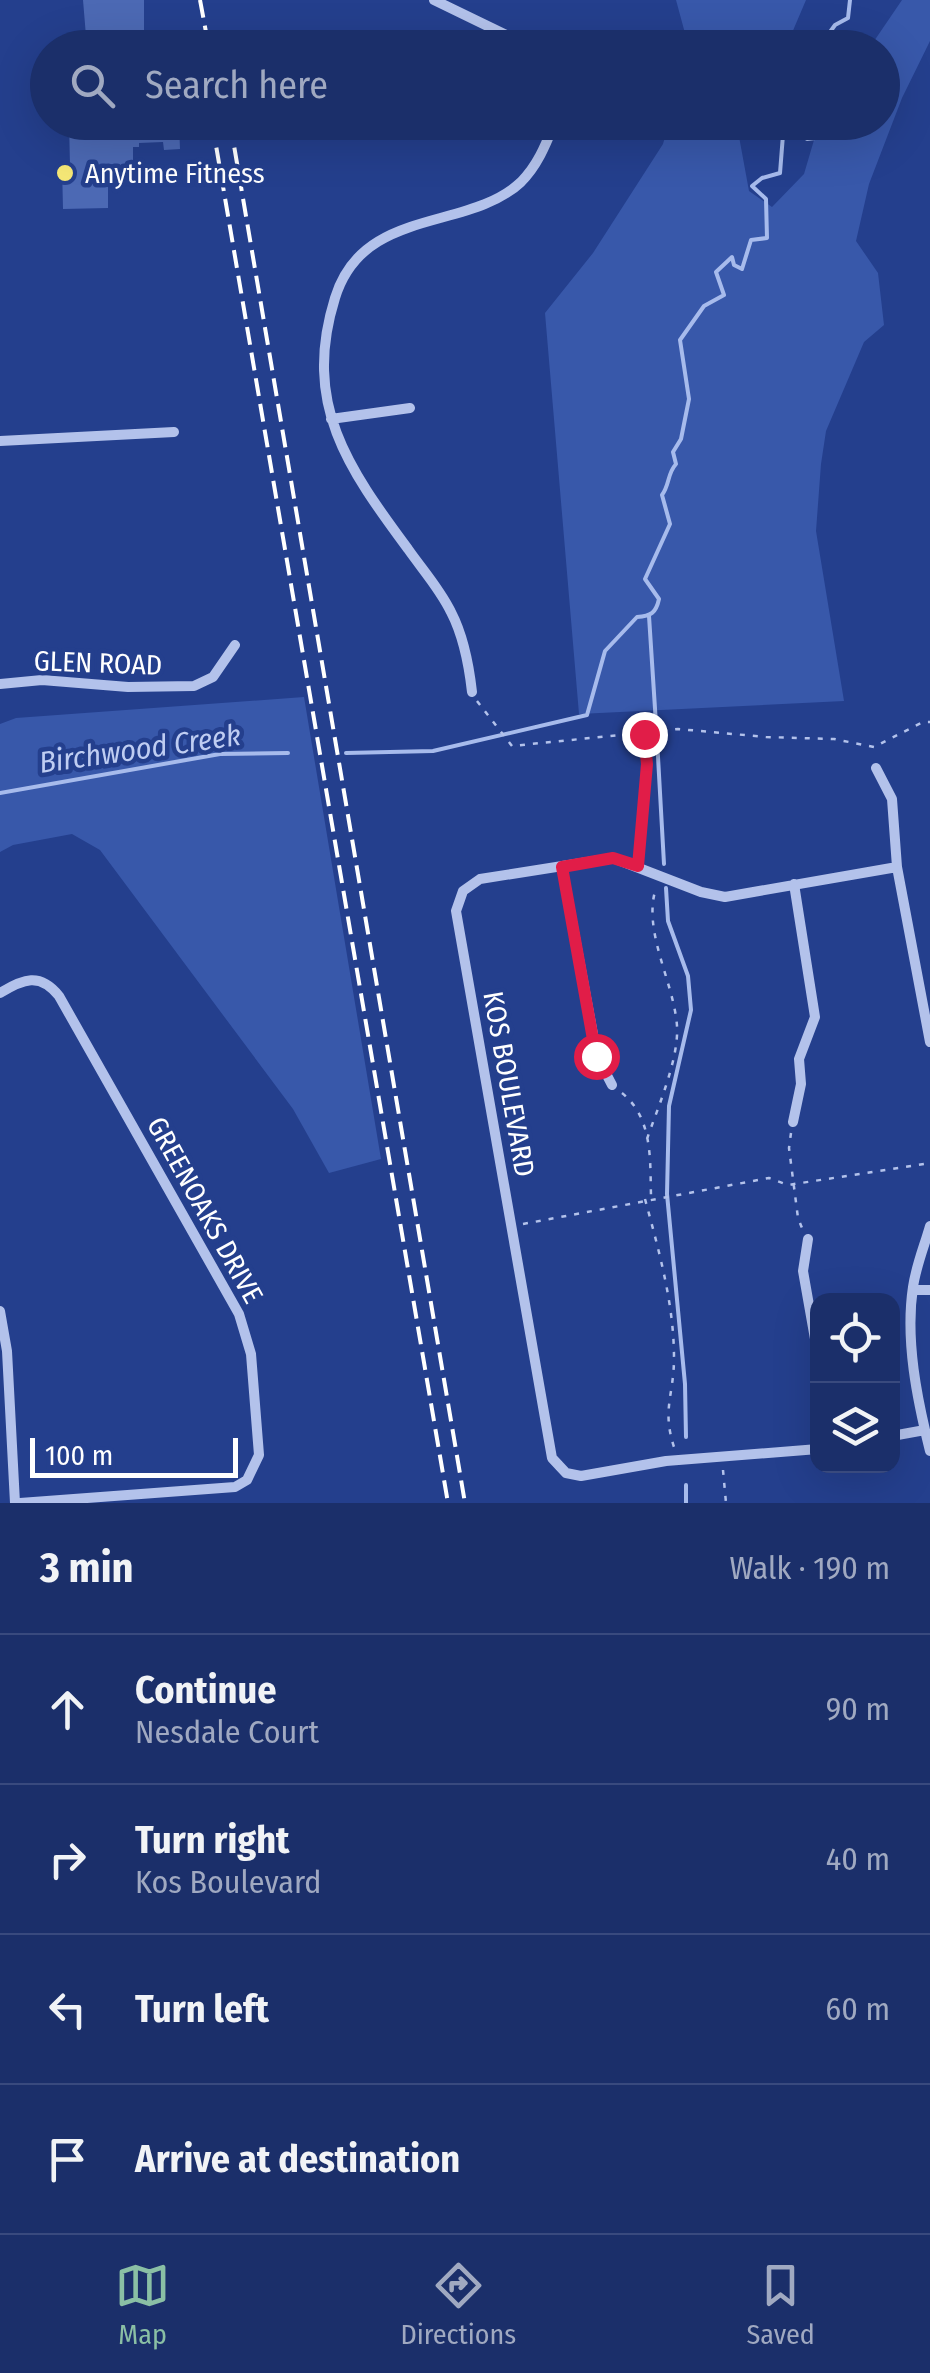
<!DOCTYPE html>
<html lang="en">
<head>
<meta charset="utf-8">
<style>
  :root { --surface:#1b2f6a; --page:#283b72; --text:#f1f3f6; --muted:#a0a9c1; --line:#394a7e; --accent:#8abfa5 }
  body { margin:0; font-family:"Fira Sans Condensed",sans-serif; background:var(--page); color:var(--text) }
  .controls { position:absolute; right:30px; bottom:30px; display:grid; overflow:hidden; border-radius:20px; box-shadow:0 10px 40px #0002 }
  .controls button { width:90px; height:90px; display:grid; place-items:center; padding:0; border:0; border-bottom:2px solid var(--line); background:var(--surface); color:var(--text); font:50px sans-serif }
  .scale { position:absolute; left:30px; bottom:25px; width:208px; box-sizing:border-box; padding-left:10px; border:5px solid #fff; border-top:0; font-size:28px; line-height:35px; white-space:nowrap; color:#fff; -webkit-text-stroke:8px #243f8d; paint-order:stroke }
  .stop { position:absolute; width:30px; height:30px; margin:-22px; border:8px solid #e11d48; border-radius:50%; background:#fff }
  .stop.end { background:#e11d48; border-color:#fff; box-shadow:0 2px 10px #0008 }
  .list { margin:0; padding:0; list-style:none }
  h2 { display:flex; justify-content:space-between; align-items:center; height:130px; margin:0; padding:0 40px; font-size:42px }
  h2 small { font-size:32px; font-weight:400; color:var(--muted) }
  .list li { display:grid; grid-template-columns:65px 1fr auto; gap:30px; align-items:center; box-sizing:border-box; height:150px; padding:0 40px; border-top:2px solid var(--line) }
  .list b { display:block; font-size:38px; white-space:nowrap }
  .list p { margin:0; font-size:32px; white-space:nowrap; color:var(--muted) }
  .list em { font-size:32px; font-style:normal; color:var(--muted) }
  .icon { flex:none; width:55px; height:55px; fill:none; stroke:currentColor; stroke-width:2; stroke-linecap:round; stroke-linejoin:round }
  .map { position:relative; flex:none; width:930px; height:1503px; overflow:hidden }
  .search { position:absolute; background:var(--surface); box-shadow:0 10px 40px #0002; left:30px; right:30px; top:30px; height:110px; display:flex; align-items:center; gap:25px; box-sizing:border-box; padding:0 35px; border-radius:55px; color:var(--muted); font-size:38px }
  .sheet { height:730px; background:var(--surface) }
  nav { display:flex; justify-content:space-around; align-items:center; box-sizing:border-box; height:140px; border-top:2px solid var(--line); background:var(--surface); font-size:28px; color:var(--muted) }
  nav a { display:grid; justify-items:center; gap:5px }
  nav .on { color:var(--accent) }
  .map>svg:first-child { display:block }
  .green { fill:#3858aa }
  .lines { fill:none; stroke-linecap:round; stroke-linejoin:round }
  .stream { stroke:#a7bbec; stroke-width:4 }
  .building { fill:#4c69b4 }
  .path { stroke:#b3c2eb; stroke-width:2.5; stroke-dasharray:5 8; stroke-linecap:butt }
  .minor { stroke:#b3c2eb; stroke-width:10 }
  .rail { stroke:#fff; stroke-width:4; stroke-dasharray:18 8; stroke-linecap:butt }
  .route { stroke:#e11d48; stroke-width:12 }
  .poi-dot { fill:#f5e776; stroke:#243f8d; stroke-width:4 }
  .labels { text-anchor:middle; dominant-baseline:central; stroke-width:9; stroke-linejoin:round; paint-order:stroke }
  .poi-label { font-size:28px; fill:#fff; stroke:#243f8d; text-anchor:start }
  .street-label { font-size:28px; fill:#fff; stroke:#243f8d }
  .water-label { font-size:30px; font-style:italic; fill:#bfcdf2; stroke:#243f8d }
</style>
</head>
<body>
<div class="map">
<svg width="930" height="1503" viewBox="0 0 930 1503">
  <rect width="100%" height="100%" fill="#243f8d"/>
  <!-- green -->
  <path class="green" d="M676,0H806L786,47L689,48Z
    M902,0H930V41L902,98L869,184L856,241L878,273L884,325L864,342L826,431L821,464L816,531L844,701L579,714L545,313L593,253L663,144L669,123H742L738,131L749,191L772,207L804,174L819,123L882,122V48L870,47Z
    M304,697L381,1159L329,1173L293,1109L100,850L72,834L13,845L0,852V724L16,718Z"/>
  <g class="lines">
    <!-- stream -->
    <path class="stream" d="M835,48L830,32L835,25L848,18L850,0
      M797,122L801,124L802,135L807,139L815,138L824,122
      M649,616L656,724
      M657,739L664,864
      M346,753L433,751L587,715L605,651L637,617C651,616 656,613 659,599L645,579L670,524L662,495C670,484 667,474 676,464L673,452L681,439L689,399L680,340L704,306L724,295L716,272L732,257L734,265L742,269L751,240L767,238L766,199L752,186L762,178L780,173L784,122
      M0,793L220,754L288,753
      M666,888L668,921L688,976L691,1010L669,1106L667,1194L685,1384L686,1437
      M686,1503V1485"/>
  </g>
  <!-- building -->
  <path class="building" d="M83,0H144V48H87Z
    M69,122H179L180,149L164,150L163,142L139,143V147H133V171H121V183L108,184V208L63,209L62,166H70Z"/>
  <g class="lines">
    <!-- path -->
    <path class="path" d="M477,701L512,746L678,729L766,737L834,739L874,747L923,722H930
      M639,857L647,764L644,735
      M622,1093C653,1118 650,1160 651,1196
      M791,1133L789,1148L798,1218L802,1228
      M647,1139C658,1107 679,1059 677,1026C674,982 642,931 656,888
      M645,1199C659,1251 674,1304 674,1358C674,1396 661,1410 675,1450
      M523,1224L769,1178L788,1185L930,1163
      M723,1470L726,1503"/>
    <!-- minor -->
    <path class="minor" d="M434,0L533,48
      M331,419L410,408
      M0,441L174,432
      M0,684L42,680L128,687L194,686L213,677L235,645
      M472,692C469,665 464,637 451,612C440,589 422,569 408,549C348,468 302,404 335,298C363,206 468,232 521,182C538,165 546,144 555,122
      M876,768L892,799L897,867L930,1042
      M562,867L597,1056L612,1085
      M0,993C23,979 40,972 59,996L239,1314L251,1354L259,1455L247,1480L235,1487L20,1503
      M793,1122L801,1084L799,1059L815,1017L794,884
      M930,1226C924,1247 916,1266 913,1287C905,1340 917,1399 930,1451
      M808,1239L803,1271L818,1356
      M913,1290H930
      M0,1311L7,1351L15,1503
      M892,1436L925,1430
      M818,1449L666,1461L581,1476L566,1473L552,1458L456,911L463,891L480,879L613,858L701,892L725,897L897,867"/>
    <!-- rail -->
    <path class="rail" d="M200,0L209,48
      M212,122L448,1503
      M230,122L465,1503"/>
  </g>
  <g class="lines">
    <!-- route -->
    <path class="route" d="M596,1056L562,867L613,858L638,866L647,764L644,734"/>
  </g>
  <!-- markers -->
  <circle class="poi-dot" cx="65" cy="173" r="10"/>
  <g class="labels">
    <!-- poi labels -->
    <g class="poi-label">
      <text x="85" y="173">Anytime Fitness</text>
    </g>
    <!-- street labels -->
    <g class="street-label">
      <text transform="translate(98 663) rotate(2)">GLEN ROAD</text>
      <text transform="translate(509 1084) rotate(80)">KOS BOULEVARD</text>
      <text transform="translate(205 1210) rotate(61)">GREENOAKS DRIVE</text>
    </g>
    <!-- water labels -->
    <g class="water-label">
      <text transform="translate(140 749) rotate(-8)">Birchwood Creek</text>
    </g>
  </g>
</svg>
<div class="controls">
<button><svg class="icon" aria-label="locate" viewBox="0 0 24 24"><circle cx="12" cy="12" r="6"/><path d="M12 2v4M12 18v4M2 12h4M18 12h4"/></svg></button>
<button><svg class="icon" aria-label="layers" viewBox="0 0 24 24"><path d="M12 4l9 5-9 5-9-5zM3 14l9 5 9-5"/></svg></button>
</div>
<div class="scale">100 m</div>
<div class="stop" style="left:596px;top:1056px"></div>
<div class="stop end" style="left:644px;top:734px"></div>
<div class="search"><svg class="icon" aria-label="search" viewBox="0 0 24 24"><circle cx="10" cy="10" r="6"/><path d="M15 15l6 6"/></svg>Search here</div>
</div>
<section class="sheet">
<h2>3 min<small>Walk · 190 m</small></h2>
<ul class="list">
<li><svg class="icon" aria-label="ahead" viewBox="0 0 24 24"><path d="M12 20V5M6 11l6-6 6 6"/></svg><div><b>Continue</b><p>Nesdale Court</p></div><em>90 m</em></li>
<li><svg class="icon" aria-label="right" viewBox="0 0 24 24"><path d="M7 20v-9h11M14 6l5 5-5 5"/></svg><div><b>Turn right</b><p>Kos Boulevard</p></div><em>40 m</em></li>
<li><svg class="icon" aria-label="left" viewBox="0 0 24 24"><path d="M17 20v-9H6M10 6l-5 5 5 5"/></svg><div><b>Turn left</b></div><em>60 m</em></li>
<li><svg class="icon" aria-label="arrive" viewBox="0 0 24 24"><path d="M6 21V4h12l-3 4 3 4H6"/></svg><div><b>Arrive at destination</b></div></li>
</ul>
</section>
<nav>
<a class="on"><svg class="icon" aria-label="map" viewBox="0 0 24 24"><path d="M3 6l6-2 6 2 6-2v14l-6 2-6-2-6 2zM9 4v14M15 6v14"/></svg>Map</a>
<a><svg class="icon" aria-label="directions" viewBox="0 0 24 24"><path d="M12 3l9 9-9 9-9-9zM9 14v-3h6M13 9l2 2-2 2"/></svg>Directions</a>
<a><svg class="icon" aria-label="saved" viewBox="0 0 24 24"><path d="M7 4h10v16l-5-4-5 4z"/></svg>Saved</a>
</nav>
</body>
</html>
